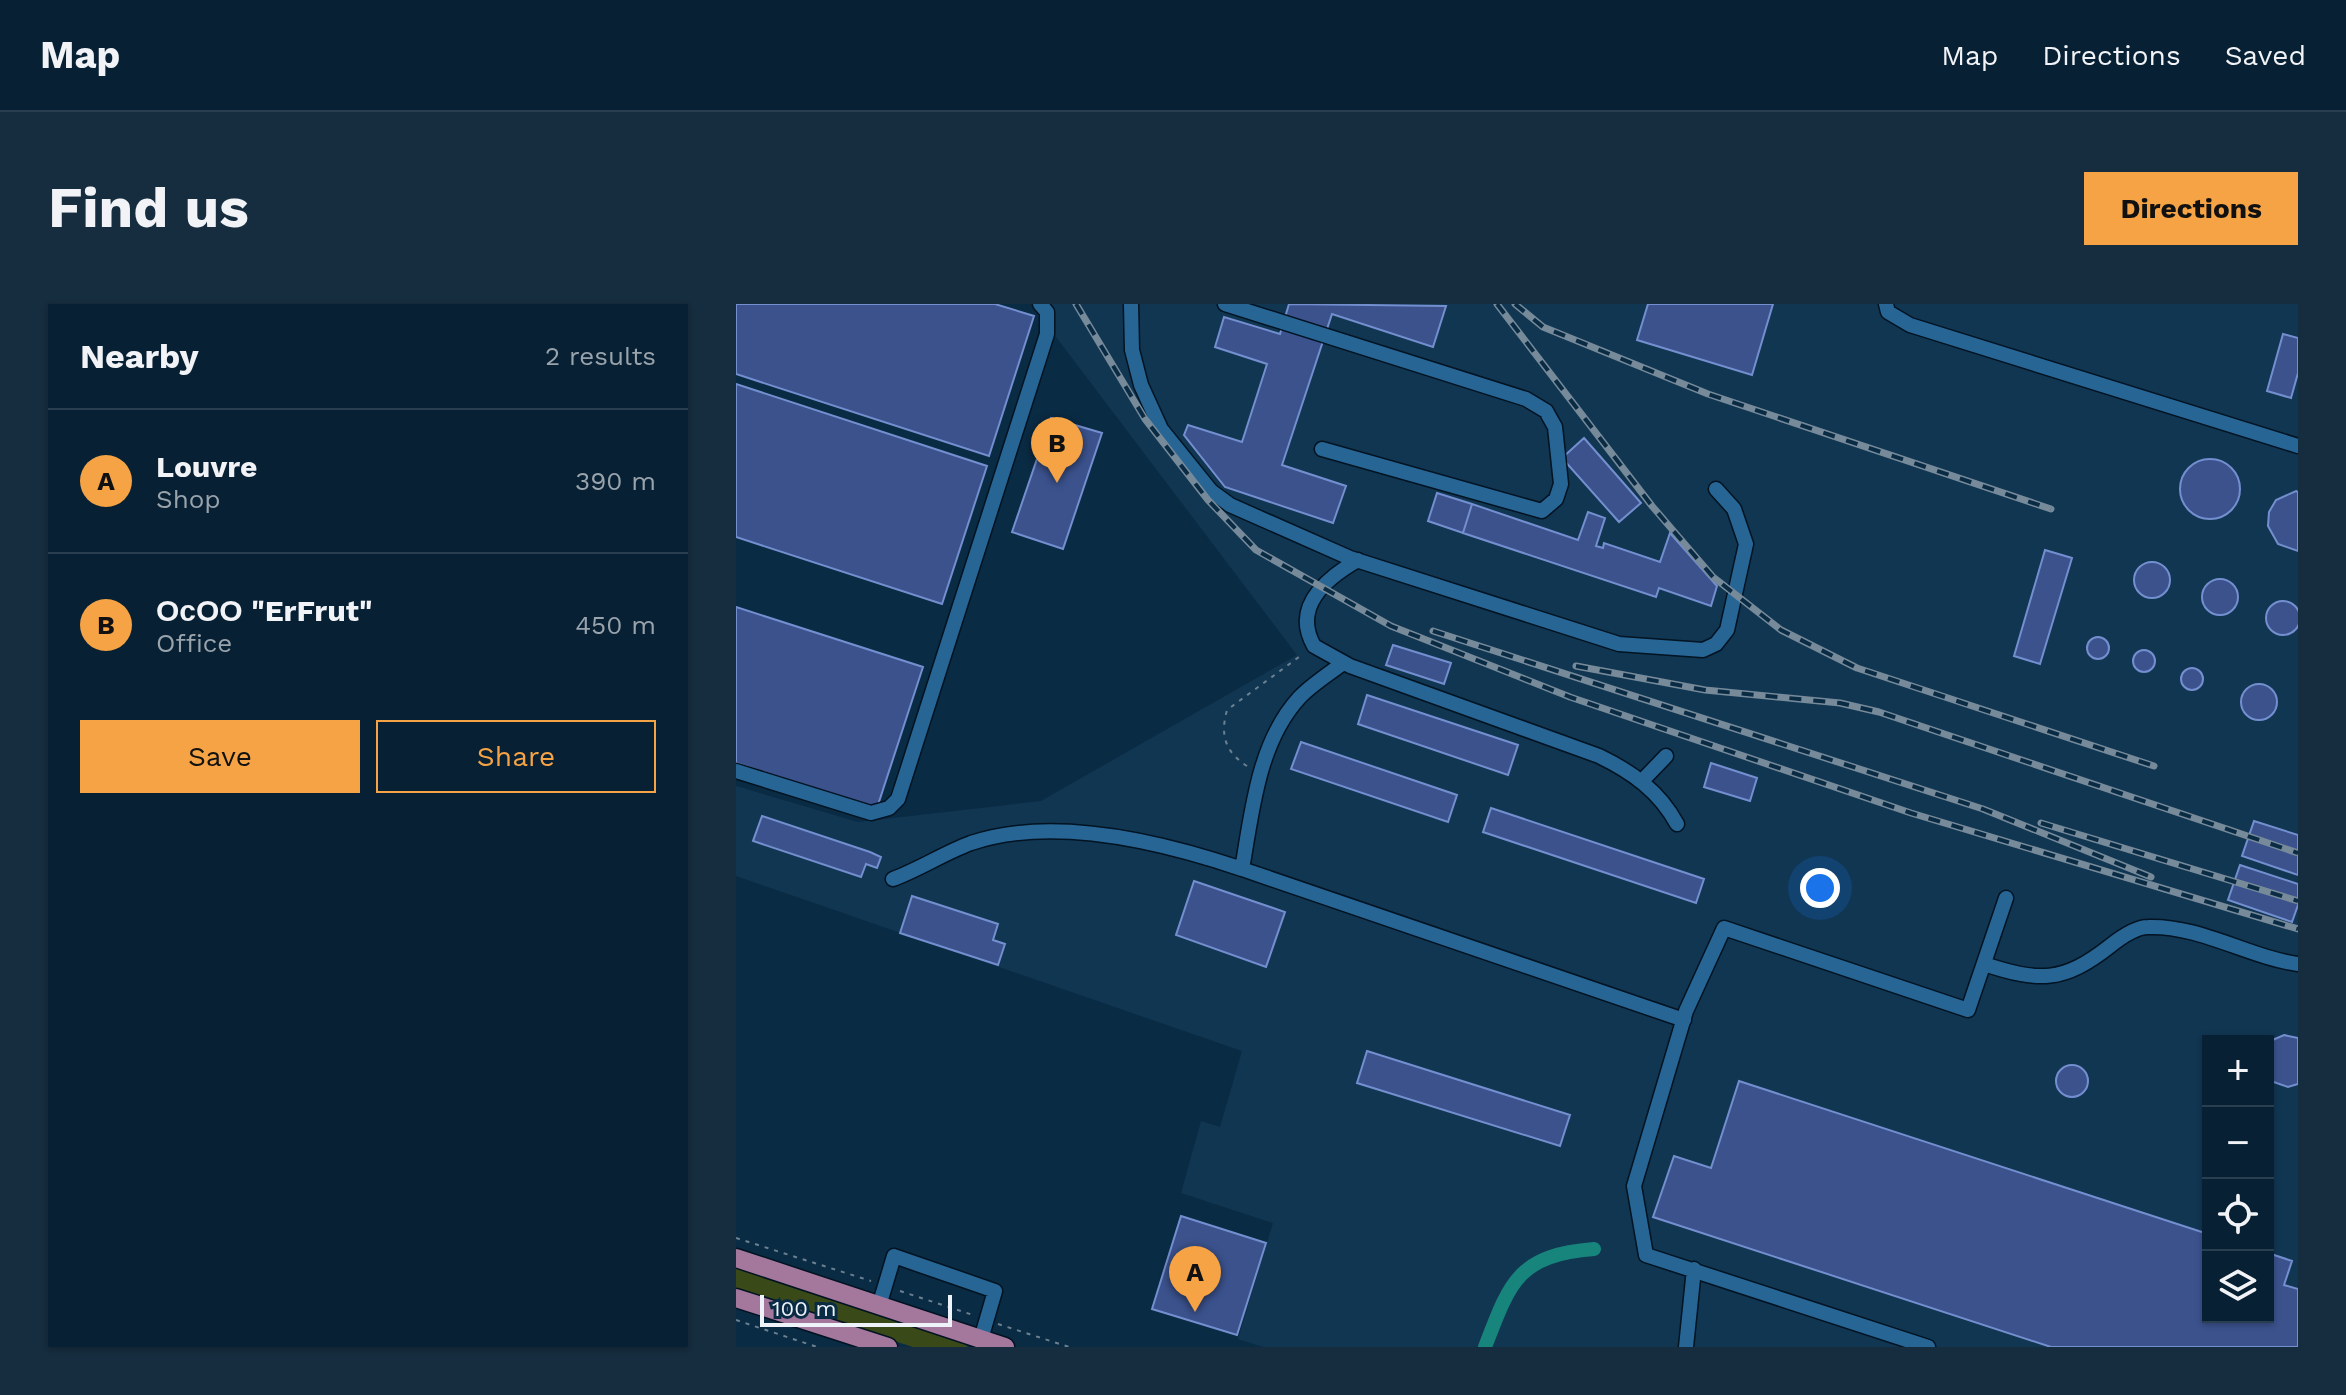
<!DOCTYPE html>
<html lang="en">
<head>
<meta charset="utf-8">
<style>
  :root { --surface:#082033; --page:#162d3f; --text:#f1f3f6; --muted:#98a3ac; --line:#293e4e; --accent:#f5a345 }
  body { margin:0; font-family:"Work Sans",sans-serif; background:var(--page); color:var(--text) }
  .controls { position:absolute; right:24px; bottom:24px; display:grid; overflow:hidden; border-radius:0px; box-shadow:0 2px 6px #0004 }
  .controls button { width:72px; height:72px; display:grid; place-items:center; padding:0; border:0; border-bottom:2px solid var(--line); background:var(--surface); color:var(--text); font:40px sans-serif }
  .scale { position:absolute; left:24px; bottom:20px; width:192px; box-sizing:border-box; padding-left:8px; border:4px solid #edf3f9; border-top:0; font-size:22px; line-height:28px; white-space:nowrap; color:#edf3f9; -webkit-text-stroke:6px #0a2b44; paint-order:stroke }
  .you { position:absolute; left:1084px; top:584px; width:28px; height:28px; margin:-20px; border:6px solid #fff; border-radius:50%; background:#1a73e8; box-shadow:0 0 0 12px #1a73e833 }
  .badge { display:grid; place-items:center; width:52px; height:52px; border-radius:50%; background:var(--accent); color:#111; font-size:26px; font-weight:700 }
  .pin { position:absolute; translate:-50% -66px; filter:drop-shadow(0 2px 4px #0008) }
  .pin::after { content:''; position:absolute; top:42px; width:28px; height:24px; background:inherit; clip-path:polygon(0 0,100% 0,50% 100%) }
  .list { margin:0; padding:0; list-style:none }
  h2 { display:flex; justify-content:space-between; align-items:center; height:104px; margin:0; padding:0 32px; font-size:34px }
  h2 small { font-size:26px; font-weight:400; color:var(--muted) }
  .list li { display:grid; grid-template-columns:52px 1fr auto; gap:24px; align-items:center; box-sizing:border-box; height:144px; padding:0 32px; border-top:2px solid var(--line) }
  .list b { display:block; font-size:30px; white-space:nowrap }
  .list p { margin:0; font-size:26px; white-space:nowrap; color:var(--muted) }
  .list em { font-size:26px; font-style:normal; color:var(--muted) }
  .actions { display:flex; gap:16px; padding:24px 32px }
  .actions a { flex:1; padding:18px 0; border:2px solid var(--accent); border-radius:0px; text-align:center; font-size:28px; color:var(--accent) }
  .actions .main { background:var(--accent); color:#111 }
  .icon { flex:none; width:44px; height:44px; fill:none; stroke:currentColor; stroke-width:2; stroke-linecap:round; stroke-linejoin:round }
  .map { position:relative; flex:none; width:1562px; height:1043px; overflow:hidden; border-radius:0px }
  header { display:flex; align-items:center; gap:48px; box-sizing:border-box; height:112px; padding:0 40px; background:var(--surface); border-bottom:2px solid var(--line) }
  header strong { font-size:38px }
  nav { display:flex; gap:44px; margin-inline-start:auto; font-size:28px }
  .intro { display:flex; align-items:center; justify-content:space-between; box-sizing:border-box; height:192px; padding:0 48px }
  h1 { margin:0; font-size:56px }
  .button { padding:20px 36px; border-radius:0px; background:var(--accent); color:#111; font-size:28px; font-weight:700 }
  main { display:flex; gap:48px; padding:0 48px }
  aside { flex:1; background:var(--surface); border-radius:0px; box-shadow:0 2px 6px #0004 }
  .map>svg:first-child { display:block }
  .built { fill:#113652; fill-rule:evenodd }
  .green { fill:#394a18 }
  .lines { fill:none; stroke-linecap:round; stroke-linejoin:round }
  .canal { stroke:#17857c; stroke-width:14 }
  .building { fill:#3b528d; stroke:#748fcf; stroke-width:2 }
  .minor-casing { stroke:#021322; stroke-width:17 }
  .major-casing { stroke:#021322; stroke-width:21 }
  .path { stroke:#6b8091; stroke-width:2; stroke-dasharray:4 6; stroke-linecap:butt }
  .minor { stroke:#276595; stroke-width:14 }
  .major { stroke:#a4789c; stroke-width:18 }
  .rail-casing { stroke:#768a9a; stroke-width:7 }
  .rail { stroke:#0a2b44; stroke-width:4; stroke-dasharray:12; stroke-linecap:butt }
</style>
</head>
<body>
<header>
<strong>Map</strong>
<nav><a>Map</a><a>Directions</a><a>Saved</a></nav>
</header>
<div class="intro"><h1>Find us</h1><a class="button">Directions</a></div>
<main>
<aside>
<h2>Nearby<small>2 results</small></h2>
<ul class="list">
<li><span class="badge">A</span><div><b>Louvre</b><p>Shop</p></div><em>390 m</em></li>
<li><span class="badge">B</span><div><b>ОсОО &quot;ErFrut&quot;</b><p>Office</p></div><em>450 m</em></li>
</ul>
<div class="actions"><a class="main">Save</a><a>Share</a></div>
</aside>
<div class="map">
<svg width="1562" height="1043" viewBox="0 0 1562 1043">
  <rect width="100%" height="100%" fill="#0a2b44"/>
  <!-- built -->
  <path class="built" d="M295,0H1562V1043H527L502,1035L537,919L445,889L465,817L484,823L506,747L0,572V482L122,518L305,497L561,351ZM1472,737H1532V1013H1472Z"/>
  <!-- green -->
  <path class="green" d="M0,963L225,1037L232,1043H177L0,987Z"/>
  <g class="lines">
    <!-- canal -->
    <path class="canal" d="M749,1043C774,978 782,951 858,945"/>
  </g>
  <!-- building -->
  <path class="building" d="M0,0H259L298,12L253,152L0,70Z
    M553,0L710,2L697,43L596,10L546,161L610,182L597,219L489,183L448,131L452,121L506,138L531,60L479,43L488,13L544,30Z
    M912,0H1037L1016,71L901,36Z
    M1547,30L1562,34V69L1555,94L1531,87Z
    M0,80L251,162L206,300L0,233Z
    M315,114L366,129L327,245L276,228Z
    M848,134L905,199L883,218L826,154Z
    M1444 185a30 30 0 1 1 60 0a30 30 0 1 1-60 0Z
    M1560,187L1562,188V247L1542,240L1532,222L1533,208L1540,196Z
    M701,189L736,200L727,229L692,217Z
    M736,200L842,236L852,208L869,214L860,242L867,244L868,239L924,258L934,229L981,282L975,302L923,284L920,293L727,229Z
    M1309,246L1336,254L1304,360L1278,352Z
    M1398 276a18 18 0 1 1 36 0a18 18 0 1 1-36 0Z
    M1466 293a18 18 0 1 1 36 0a18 18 0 1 1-36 0Z
    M1530 314a17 17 0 1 1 34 0a17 17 0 1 1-34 0Z
    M0,303L187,363L141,504L0,459Z
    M1351 344a11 11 0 1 1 22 0a11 11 0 1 1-22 0Z
    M657,341L715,359L708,380L650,361Z
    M1397 357a11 11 0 1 1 22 0a11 11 0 1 1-22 0Z
    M1445 375a11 11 0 1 1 22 0a11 11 0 1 1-22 0Z
    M1505 398a18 18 0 1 1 36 0a18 18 0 1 1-36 0Z
    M631,391L782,441L772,471L622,420Z
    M565,438L721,491L712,518L555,465Z
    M975,459L1021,474L1014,497L968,483Z
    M755,504L968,575L960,599L747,528Z
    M26,512L134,548L145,553L141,564L130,560L125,573L17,537Z
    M1518,517L1562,531V571L1506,552Z
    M1504,561L1562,580V601L1556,618L1492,596Z
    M458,577L549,608L530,663L440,631Z
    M176,592L262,620L257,636L269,640L262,661L164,629Z
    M1548,731L1562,734V780L1552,783L1532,776V738Z
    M631,747L834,811L824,842L621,779Z
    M1320 777a16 16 0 1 1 32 0a16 16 0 1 1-32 0Z
    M1003,777L1472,930V1013H1532V949L1556,957L1548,981L1562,985V1043H1315L917,913L938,852L975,864Z
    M445,912L530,939L501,1031L416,1005Z"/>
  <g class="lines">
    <defs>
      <path id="minor" d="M395,0L396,46L405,81L425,125L475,187L494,201L614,254L883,340L967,346L980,340L991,326L1010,240L998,205L980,185
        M489,0L790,95L810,107L819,123L825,180L820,195L806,207L586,145
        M1150,0L1152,8L1174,21L1562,142
        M622,256C589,275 556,303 578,342L614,362L863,452C896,468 923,487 941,520
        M0,467L135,509L153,504L162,495L311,30V8L304,0
        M906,477L930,452
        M506,565L948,716
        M157,575C184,565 208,549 235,539C318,511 426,538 506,565C516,508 522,439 563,394C575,381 593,370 607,359
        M1248,660C1303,678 1327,679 1374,642C1384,634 1399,623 1412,623C1463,621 1512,653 1562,660
        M143,1002L158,952L259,987L245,1035
        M950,1043L958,965
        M1192,1043L910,951L898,882L950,707L988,624L1232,706L1270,594"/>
      <path id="major" d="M0,954L269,1043
        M0,994L152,1043"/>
    </defs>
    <!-- minor casing -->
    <use href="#minor" class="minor-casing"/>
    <!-- major casing -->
    <use href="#major" class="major-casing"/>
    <!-- path -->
    <path class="path" d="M511,462C489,448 484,431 491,406L567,350
      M0,934L135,977
      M164,987L237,1011
      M0,1016L81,1043
      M262,1020L333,1043"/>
    <!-- minor -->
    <use href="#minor" class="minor"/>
    <!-- major -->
    <use href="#major" class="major"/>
    <defs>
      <path id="rail" d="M340,0L409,115L472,196L520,246L655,322L834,393L1175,509L1562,625
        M761,0L916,202L977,273L1045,326L1121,364L1418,462
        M779,0L807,23L972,90L1315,205
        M697,327L1247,505L1415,573
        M840,362L969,386L1104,399L1143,408L1562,549
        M1305,519L1562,597"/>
    </defs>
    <!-- rail casing -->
    <use href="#rail" class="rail-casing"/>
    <!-- rail -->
    <use href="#rail" class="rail"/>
  </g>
</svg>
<div class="controls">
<button>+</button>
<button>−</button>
<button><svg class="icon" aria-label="locate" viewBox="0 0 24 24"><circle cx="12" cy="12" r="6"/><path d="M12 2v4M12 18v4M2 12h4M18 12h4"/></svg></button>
<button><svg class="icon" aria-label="layers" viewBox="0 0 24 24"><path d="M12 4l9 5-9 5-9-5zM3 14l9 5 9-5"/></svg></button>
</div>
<div class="scale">100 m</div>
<div class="you"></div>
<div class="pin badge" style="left:459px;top:1008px">A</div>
<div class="pin badge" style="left:321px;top:179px">B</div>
</div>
</main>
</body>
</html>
